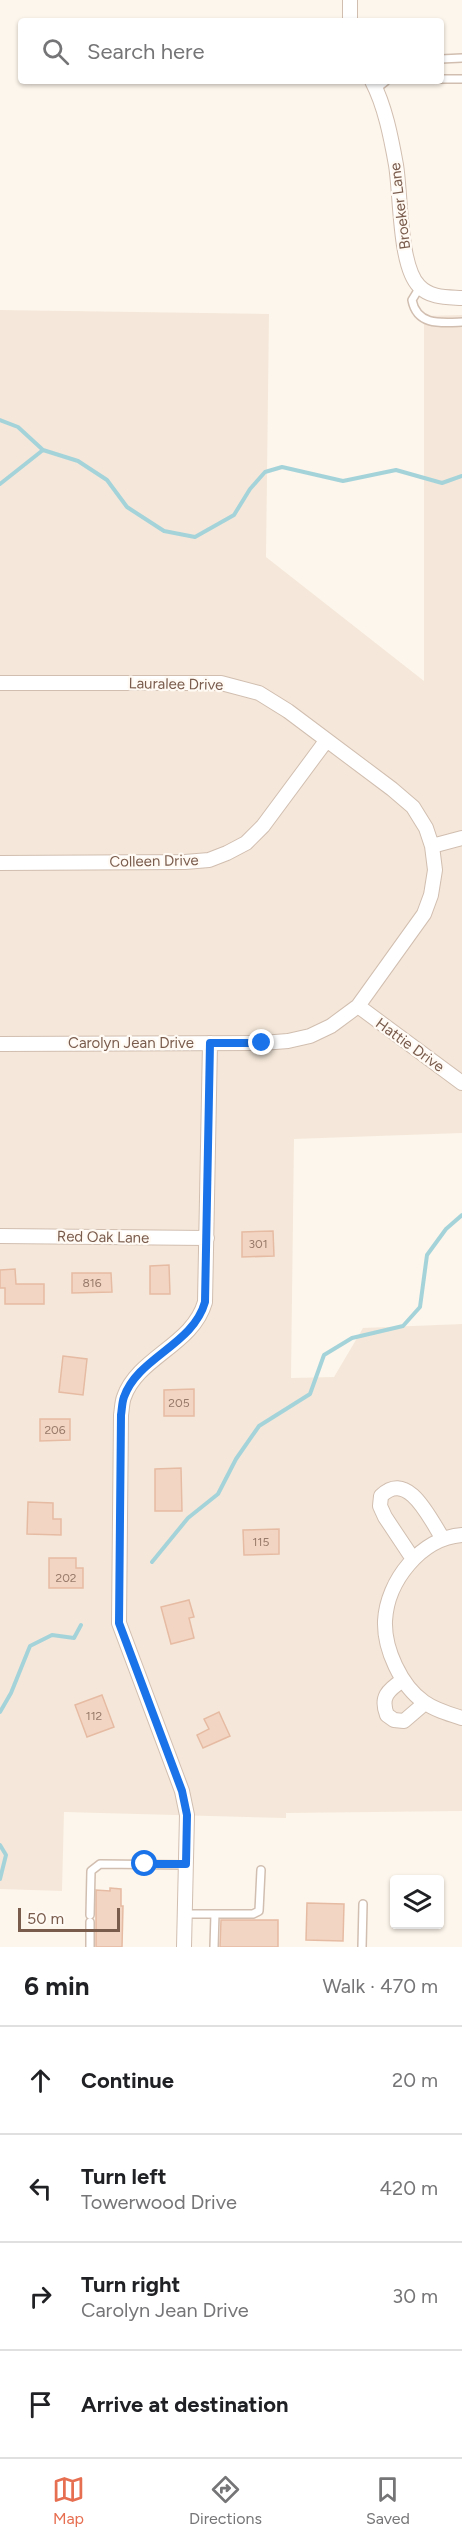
<!DOCTYPE html>
<html lang="en">
<head>
<meta charset="utf-8">
<style>
  :root { --surface:#fff; --page:#f6f6f6; --text:#202124; --muted:#757577; --line:#e0e0e0; --accent:#e76f51 }
  body { margin:0; font-family:Figtree,sans-serif; background:var(--page); color:var(--text) }
  .controls { position:absolute; right:18px; bottom:18px; display:grid; overflow:hidden; border-radius:6px; box-shadow:0 2px 4px #0004 }
  .controls button { width:54px; height:54px; display:grid; place-items:center; padding:0; border:0; border-bottom:2px solid var(--line); background:var(--surface); color:var(--text); font:30px sans-serif }
  .scale { position:absolute; left:18px; bottom:15px; width:102px; box-sizing:border-box; padding-left:6px; border:3px solid #7a5c4d; border-top:0; font-size:16px; line-height:21px; white-space:nowrap; color:#7a5c4d; -webkit-text-stroke:4px #fffaf3; paint-order:stroke }
  .stop { position:absolute; width:18px; height:18px; margin:-14px; border:4px solid #1a73e8; border-radius:50%; background:#fff }
  .stop.end { background:#1a73e8; border-color:#fff; box-shadow:0 2px 6px #0008 }
  .list { margin:0; padding:0; list-style:none }
  h2 { display:flex; justify-content:space-between; align-items:center; height:78px; margin:0; padding:0 24px; font-size:26px }
  h2 small { font-size:20px; font-weight:400; color:var(--muted) }
  .list li { display:grid; grid-template-columns:39px 1fr auto; gap:18px; align-items:center; box-sizing:border-box; height:108px; padding:0 24px; border-top:2px solid var(--line) }
  .list b { display:block; font-size:22px; white-space:nowrap }
  .list p { margin:0; font-size:20px; white-space:nowrap; color:var(--muted) }
  .list em { font-size:20px; font-style:normal; color:var(--muted) }
  .icon { flex:none; width:33px; height:33px; fill:none; stroke:currentColor; stroke-width:2; stroke-linecap:round; stroke-linejoin:round }
  .map { position:relative; flex:none; width:462px; height:1947px; overflow:hidden }
  .search { position:absolute; background:var(--surface); box-shadow:0 2px 4px #0004; left:18px; right:18px; top:18px; height:66px; display:flex; align-items:center; gap:15px; box-sizing:border-box; padding:0 21px; border-radius:6px; color:var(--muted); font-size:22px }
  .sheet { height:510px; background:var(--surface) }
  nav { display:flex; justify-content:space-around; align-items:center; box-sizing:border-box; height:84px; border-top:2px solid var(--line); background:var(--surface); font-size:16px; color:var(--muted) }
  nav a { display:grid; justify-items:center; gap:3px }
  nav .on { color:var(--accent) }
  .map>svg:first-child { display:block }
  .residential { fill:#f5e8da }
  .lines { fill:none; stroke-linecap:round; stroke-linejoin:round }
  .stream { stroke:#a5d3da; stroke-width:4 }
  .building { fill:#f3d5c3; stroke:#e6bba3; stroke-width:1.5 }
  .service-casing { stroke:#d1beb0; stroke-width:10 }
  .minor-casing { stroke:#d1beb0; stroke-width:16 }
  .service { stroke:#fff; stroke-width:7 }
  .minor { stroke:#fff; stroke-width:14 }
  .route { stroke:#1a73e8; stroke-width:8 }
  .labels { text-anchor:middle; dominant-baseline:central; stroke-width:4.5; stroke-linejoin:round; paint-order:stroke }
  .number-label { font-size:12px; fill:#987a6a }
  .street-label { font-size:15px; fill:#7a5c4d; stroke:#fffaf3 }
</style>
</head>
<body>
<div class="map">
<svg width="462" height="1947" viewBox="0 0 462 1947">
  <rect width="100%" height="100%" fill="#fdf6ec"/>
  <!-- residential -->
  <path class="residential" d="M0,310L269,314L266,557L424,681V316L462,315V1133L294,1139L291,1378L334,1377L363,1328L462,1324V1811L286,1813V1818L64,1812L62,1891L0,1889Z"/>
  <g class="lines">
    <!-- stream -->
    <path class="stream" d="M0,420L18,427L43,450L78,461L107,480L127,507L164,531L195,537L234,515L250,489L265,472L282,467L343,481L396,470L442,483L462,476
      M0,484L43,450
      M152,1562L188,1518L218,1494L236,1459L259,1426L310,1394L324,1355L352,1338L403,1326L420,1307L427,1255L446,1229L462,1215
      M0,1712L11,1693L30,1646L52,1635L74,1638L81,1625
      M0,1845L6,1855L0,1879"/>
  </g>
  <!-- building -->
  <path class="building" d="M273,1231L274,1256L242,1257V1232Z
    M169,1265L170,1294H150V1266Z
    M15,1269L16,1284H44V1304H5V1288H0V1270Z
    M72,1273H111L112,1292L72,1293Z
    M63,1356L87,1359L83,1395L59,1392Z
    M194,1389V1416H164V1390Z
    M40,1419H70V1440L40,1441Z
    M181,1468L182,1511H155V1469Z
    M28,1502L53,1503V1519H61V1535L27,1534Z
    M279,1529V1554L244,1555L243,1530Z
    M49,1558H76V1568H83V1588H49Z
    M189,1600L194,1617L189,1618L194,1638L171,1644L161,1607Z
    M102,1695L114,1727L87,1737L75,1705Z
    M219,1712L230,1736L203,1748L197,1735L209,1729L204,1719Z
    M110,1888L121,1889V1906H123L122,1947H96V1890L110,1891Z
    M307,1903L344,1904L343,1941L306,1940Z
    M221,1920H278V1947H220Z"/>
  <g class="lines">
    <defs>
      <path id="service" d="M441,59L462,58
        M441,79H462
        M376,89L386,81
        M420,287L412,300C417,326 441,323 462,322
        M185,1914H215L214,1947
        M215,1914H253L259,1911L261,1870
        M90,1915L91,1871L100,1864L186,1865
        M90,1947V1922
        M362,1947L363,1904"/>
      <path id="minor" d="M350,21V0
        M372,81C385,106 391,137 396,165C401,195 399,266 419,286C430,298 447,297 462,298
        M0,683H221L259,693L288,711L392,789L413,807L426,828L432,846L435,870L431,895L424,914L358,1006L331,1026L310,1036L288,1041L262,1043L0,1044
        M432,846L462,838
        M0,863L185,862L209,860L227,853L246,843L263,826L326,741
        M358,1006L462,1083
        M0,1236L207,1238
        M462,1535C421,1538 387,1581 385,1621C384,1649 401,1686 424,1702C435,1710 449,1714 462,1718
        M413,1559L385,1517L380,1506L381,1496C408,1469 430,1519 443,1539
        M403,1680C388,1690 380,1697 387,1715L394,1720L404,1721L425,1703
        M184,1947L187,1815L182,1791L119,1623L121,1415C122,1409 122,1402 124,1397C138,1357 193,1345 205,1302L210,1043"/>
    </defs>
    <!-- service casing -->
    <use href="#service" class="service-casing"/>
    <!-- minor casing -->
    <use href="#minor" class="minor-casing"/>
    <!-- service -->
    <use href="#service" class="service"/>
    <!-- minor -->
    <use href="#minor" class="minor"/>
  </g>
  <g class="lines">
    <!-- route -->
    <path class="route" d="M145,1864H186L187,1815L182,1791L119,1623L121,1415C122,1409 122,1402 124,1397C138,1357 193,1345 205,1302L210,1043H262"/>
  </g>
  <g class="labels">
    <!-- number labels -->
    <g class="number-label">
      <text x="258" y="1244">301</text>
      <text x="92" y="1283">816</text>
      <text x="179" y="1403">205</text>
      <text x="55" y="1430">206</text>
      <text x="261" y="1542">115</text>
      <text x="66" y="1578">202</text>
      <text x="94" y="1716">112</text>
    </g>
    <!-- street labels -->
    <g class="street-label">
      <text transform="translate(400 206) rotate(-97)">Broeker Lane</text>
      <text transform="translate(176 684) rotate(1)">Lauralee Drive</text>
      <text transform="translate(154 861) rotate(-1)">Colleen Drive</text>
      <text x="131" y="1043">Carolyn Jean Drive</text>
      <text transform="translate(410 1045) rotate(36)">Hattie Drive</text>
      <text transform="translate(103 1237) rotate(1)">Red Oak Lane</text>
    </g>
  </g>
</svg>
<div class="controls">
<button><svg class="icon" aria-label="layers" viewBox="0 0 24 24"><path d="M12 4l9 5-9 5-9-5zM3 14l9 5 9-5"/></svg></button>
</div>
<div class="scale">50 m</div>
<div class="stop" style="left:145px;top:1864px"></div>
<div class="stop end" style="left:262px;top:1043px"></div>
<div class="search"><svg class="icon" aria-label="search" viewBox="0 0 24 24"><circle cx="10" cy="10" r="6"/><path d="M15 15l6 6"/></svg>Search here</div>
</div>
<section class="sheet">
<h2>6 min<small>Walk · 470 m</small></h2>
<ul class="list">
<li><svg class="icon" aria-label="ahead" viewBox="0 0 24 24"><path d="M12 20V5M6 11l6-6 6 6"/></svg><div><b>Continue</b></div><em>20 m</em></li>
<li><svg class="icon" aria-label="left" viewBox="0 0 24 24"><path d="M17 20v-9H6M10 6l-5 5 5 5"/></svg><div><b>Turn left</b><p>Towerwood Drive</p></div><em>420 m</em></li>
<li><svg class="icon" aria-label="right" viewBox="0 0 24 24"><path d="M7 20v-9h11M14 6l5 5-5 5"/></svg><div><b>Turn right</b><p>Carolyn Jean Drive</p></div><em>30 m</em></li>
<li><svg class="icon" aria-label="arrive" viewBox="0 0 24 24"><path d="M6 21V4h12l-3 4 3 4H6"/></svg><div><b>Arrive at destination</b></div></li>
</ul>
</section>
<nav>
<a class="on"><svg class="icon" aria-label="map" viewBox="0 0 24 24"><path d="M3 6l6-2 6 2 6-2v14l-6 2-6-2-6 2zM9 4v14M15 6v14"/></svg>Map</a>
<a><svg class="icon" aria-label="directions" viewBox="0 0 24 24"><path d="M12 3l9 9-9 9-9-9zM9 14v-3h6M13 9l2 2-2 2"/></svg>Directions</a>
<a><svg class="icon" aria-label="saved" viewBox="0 0 24 24"><path d="M7 4h10v16l-5-4-5 4z"/></svg>Saved</a>
</nav>
</body>
</html>
